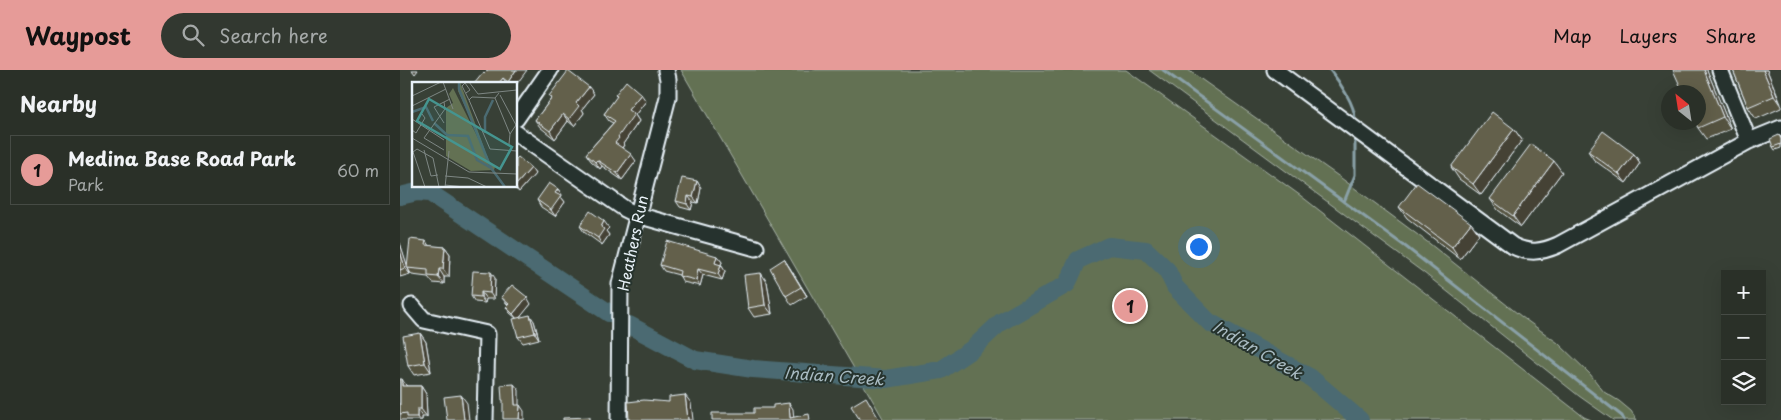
<!DOCTYPE html>
<html lang="en">
<head>
<meta charset="utf-8">
<style>
  :root { --surface:#2a3028; --page:#323830; --text:#f1f3f6; --muted:#a5a9a8; --line:#464b45; --accent:#e69b98 }
  body { margin:0; font-family:"Playpen Sans",sans-serif; background:var(--page); color:var(--text) }
  .controls { position:absolute; right:15px; bottom:15px; display:grid; overflow:hidden; border-radius:0px; box-shadow:0 5px 20px #0002 }
  .controls button { width:45px; height:45px; display:grid; place-items:center; padding:0; border:0; border-bottom:1px solid var(--line); background:var(--surface); color:var(--text); font:25px sans-serif }
  .compass { position:absolute; left:1261px; top:15px; width:45px; height:45px; border-radius:50%; background:var(--surface); box-shadow:0 5px 20px #0002; rotate:330deg }
  .you { position:absolute; left:798px; top:176px; width:18px; height:18px; margin:-12px; border:4px solid #fff; border-radius:50%; background:#1a73e8; box-shadow:0 0 0 8px #1a73e833 }
  .badge { display:grid; place-items:center; width:32px; height:32px; border-radius:50%; background:var(--accent); color:#111; font-size:16px; font-weight:700 }
  .pin { position:absolute; translate:-50% -50%; border:2px solid #fff; box-shadow:0 1px 5px #0006 }
  .list { margin:0; padding:0; list-style:none }
  h2 { display:flex; justify-content:space-between; align-items:center; height:65px; margin:0; padding:0 20px; font-size:21px }
  h2 small { font-size:16px; font-weight:400; color:var(--muted) }
  .list li { display:grid; grid-template-columns:32px 1fr auto; gap:15px; align-items:center; box-sizing:border-box; height:70px; margin:0 10px 10px; padding:0 10px; border:1px solid var(--line); border-radius:0px }
  .list b { display:block; font-size:19px; white-space:nowrap }
  .list p { margin:0; font-size:16px; white-space:nowrap; color:var(--muted) }
  .list em { font-size:16px; font-style:normal; color:var(--muted) }
  .icon { flex:none; width:28px; height:28px; fill:none; stroke:currentColor; stroke-width:2; stroke-linecap:round; stroke-linejoin:round }
  .map { position:relative; flex:none; width:1381px; height:350px; overflow:hidden }
  header { display:flex; align-items:center; gap:30px; box-sizing:border-box; height:70px; padding:0 25px; background:var(--accent); color:#111 }
  header strong { font-size:24px }
  nav { display:flex; gap:28px; margin-inline-start:auto; font-size:18px }
  .search { width:350px; height:45px; background:var(--page); display:flex; align-items:center; gap:12px; box-sizing:border-box; padding:0 18px; border-radius:28px; color:var(--muted); font-size:19px }
  main { display:flex }
  aside { flex:1; background:var(--surface) }
  .map>svg:first-child { display:block }
  .green { fill:#637153; stroke:#a6b1a6 }
  .lines { fill:none; stroke-linecap:round; stroke-linejoin:round }
  .stream { stroke:#8aa1a8; stroke-width:3 }
  .river { stroke:#4b6b72; stroke-width:18 }
  .minor-casing { stroke:#e8f1f8; stroke-width:19 }
  .minor { stroke:#26332d; stroke-width:15 }
  .wall { fill:#555341; stroke:#e8f1f8 }
  .shaded-wall { fill:#454335; stroke:#e8f1f8 }
  .building { fill:#63604c; stroke:#e8f1f8 }
  .labels { text-anchor:middle; dominant-baseline:central; stroke-width:4; stroke-linejoin:round; paint-order:stroke }
  .street-label { font-size:15px; fill:#e8f1f8; stroke:#26332d }
  .water-label { font-size:16px; font-style:italic; fill:#a9bbc2; stroke:#26332d }
  .inset-river { fill:none; stroke:#4b6b72; stroke-width:2.5 }
  .inset-road { fill:none; stroke:#7e8784; stroke-width:1 }
  .view { fill:#459590; fill-opacity:0.15; stroke:#459590; stroke-width:2.5 }
  .inset-edge { fill:none; stroke:#e8f1f8; stroke-width:2.5 }
</style>
</head>
<body>
<header>
<strong>Waypost</strong>
<div class="search"><svg class="icon" aria-label="search" viewBox="0 0 24 24"><circle cx="10" cy="10" r="6"/><path d="M15 15l6 6"/></svg>Search here</div>
<nav><a>Map</a><a>Layers</a><a>Share</a></nav>
</header>
<main>
<aside>
<h2>Nearby<small></small></h2>
<ul class="list">
<li><span class="badge">1</span><div><b>Medina Base Road Park</b><p>Park</p></div><em>60 m</em></li>
</ul>
</aside>
<div class="map">
<svg width="1381" height="350" viewBox="0 0 1381 350">
  <rect width="100%" height="100%" fill="#384036"/>
  <filter id="ink" filterUnits="userSpaceOnUse"><feTurbulence type="fractalNoise" baseFrequency=".02" numOctaves="2"/><feDisplacementMap in="SourceGraphic" scale="10" xChannelSelector="R" yChannelSelector="G"/><feConvolveMatrix kernelMatrix="1 2 1 2 8 2 1 2 1" color-interpolation-filters="sRGB"/></filter>
  <g filter="url(#ink)">
    <!-- green -->
    <path class="green" d="M281,0H726L901,126L1184,347L1191,350H484Z
      M749,0H788L941,108L1030,174L1122,247L1158,273L1190,304L1204,322L1219,331L1231,341L1237,350H1213L1179,326L1024,203Z"/>
    <g class="lines">
      <!-- stream -->
      <path class="stream" d="M763,0L1006,177L1222,346L1224,350
        M930,0C939,11 955,35 955,49
        M944,132L955,105V68"/>
      <!-- river -->
      <path class="river" d="M0,126L17,122L30,123L209,243
        M229,255L295,290L353,299L486,309L541,300L572,279L601,252L667,214L678,190L709,176L746,180L767,200L775,217L809,252L911,308L960,350"/>
      <defs>
        <path id="minor" d="M875,0L1113,176C1129,184 1142,182 1158,175L1349,71L1381,58
          M1320,0L1349,71
          M116,49L150,0
          M116,63L225,139L237,145L356,178
          M12,236L24,250L87,264L85,350
          M219,350L220,214L268,27V9L266,0"/>
      </defs>
      <!-- minor casing -->
      <use href="#minor" class="minor-casing"/>
      <!-- minor -->
      <use href="#minor" class="minor"/>
    </g>
    <!-- wall -->
    <path class="wall" d="M1307,0L1331,59L1306,69L1298,58Z
      M1333,0H1367L1381,34V38L1356,49L1348,37Z
      M194,24L182,39L184,43L174,56L168,51L155,69L140,57L135,50L151,29L149,26Z
      M215,25L246,31L235,45L239,51L223,74L224,75L222,78L236,91L222,110L202,96L200,99L191,91L186,84L213,53L209,51L204,44L217,27Z
      M1114,59L1122,70L1081,125L1059,109L1051,97Z
      M1379,65L1381,68V78L1375,80L1373,77Z
      M1188,81L1234,84L1240,93L1226,113L1194,90Z
      M131,98L135,104L119,122L112,116H116Z
      M1162,102L1121,157L1098,140L1090,129Z
      M297,111L301,118L298,133L293,132L291,140L280,137L276,131Z
      M158,119L162,125L161,127L165,132L155,146L141,137L137,130Z
      M999,137L1071,153L1079,164L1060,189L1007,148Z
      M180,156L209,158L206,161L209,165L202,175L184,162Z
      M26,171L29,176L45,177L50,184L49,207H44V214L33,213L28,207L12,205L8,199L10,204L0,207V173L7,196Z
      M317,186L322,192L321,195L325,201L322,210L303,205L300,216L283,212L279,205L264,201L260,195Z
      M384,189L407,226L392,235L386,226Z
      M95,208L94,229H86L85,233L75,232L71,226Z
      M367,212L372,244L354,247L348,238Z
      M101,227L131,234L119,248L134,251L139,269L123,273L118,267L116,248L110,243L106,237L108,235Z
      M20,263L26,272L31,302L14,305L8,296Z
      M0,309L7,316H21L26,324L27,347H22V350H0Z"/>
    <!-- shaded-wall -->
    <path class="shaded-wall" d="M12,0H18L15,4Z
      M116,0H127L116,15V14H109L108,12Z
      M1304,0H1307L1331,59L1323,47Z
      M1363,0H1367L1381,36L1374,26Z
      M103,8L107,14H98Z
      M189,17L194,24L182,39L184,43L174,56L169,49L176,33Z
      M241,24L246,31L235,45L239,51L223,74L224,75L220,80L215,73L218,67L228,40Z
      M163,44L168,51L155,69L150,61Z
      M1114,59L1122,70L1081,125L1073,114Z
      M231,84L236,91L222,110L217,103Z
      M1234,84L1240,93L1226,113L1219,104Z
      M197,90L202,96L200,99L195,92Z
      M1154,91L1162,102L1121,157L1113,146Z
      M131,98L135,104L119,122L115,116H116V115Z
      M297,111L301,118L298,133L293,127Z
      M158,119L162,125L161,127L165,132L155,146L151,140L155,123Z
      M288,126L293,132L291,140L287,134Z
      M204,151L209,158L206,161L209,165L202,175L198,168L201,157Z
      M1071,153L1079,164L1060,189L1052,177Z
      M0,173L10,204L5,198L0,181Z
      M45,177L50,184L49,207L43,199Z
      M317,186L322,192L319,199L315,193Z
      M384,189L390,198L407,226L401,217Z
      M321,195L325,201L322,210L318,204Z
      M39,199L44,207V214L38,207Z
      M298,199L303,205L300,216L296,210Z
      M91,202L95,208L94,229L90,223Z
      M361,203L367,212L372,244L365,235Z
      M81,222L86,229L85,233L81,227Z
      M127,227L131,234L118,250L113,244Z
      M130,245L134,251L139,269L135,263Z
      M20,263L26,272L31,302L25,293Z
      M2,309L7,317L2,316Z
      M114,314L119,320V341L115,335Z
      M21,316L26,324L27,347L21,339Z
      M61,325L67,333L69,350H64Z
      M285,325L291,333L293,350H288Z
      M389,333L393,339L394,350L390,348Z
      M120,335L124,341V350L119,349Z
      M17,339L22,347V350H19L17,347Z"/>
    <!-- building -->
    <path class="building" d="M88,0H116L108,12L103,8L98,14H74L83,3L84,4Z
      M1273,0H1304L1323,47L1298,58L1295,52H1298V22H1283Z
      M1333,0H1363L1374,26L1348,37Z
      M168,1L189,17L176,33L179,36L169,49L163,44L150,61L135,50L152,28L149,26Z
      M226,11L241,24L228,40L234,44L218,67L219,68L215,73L231,84L217,103L197,90L195,92L186,84L215,51L204,44L217,26L215,25Z
      M1092,42L1114,59L1073,114L1051,97Z
      M1203,61L1234,84L1219,104L1188,81Z
      M1379,65L1381,69V74L1373,77L1370,69Z
      M1131,74L1154,91L1113,146L1090,129Z
      M118,87L131,98L116,115V89Z
      M282,108L297,111L293,127L288,126L287,134L276,131Z
      M149,113L158,119L155,123L161,126L151,140L137,130Z
      M1017,113L1071,153L1052,177L999,137Z
      M190,141L204,151L201,157L204,159L198,168L180,156Z
      M10,169L26,171L25,175L45,177L43,199H39L38,207L28,206V200L7,198Z
      M267,171L317,186L315,193L321,195L318,204L298,199L296,210L279,206L280,201L260,195Z
      M0,181L5,198L0,200Z
      M384,189L401,217L386,226L370,198Z
      M73,201L91,202L90,223L81,222V227L71,226Z
      M361,203L365,235L348,238L344,205Z
      M112,215L127,227L113,244L106,237L109,234L101,227Z
      M130,245L135,263L118,267L113,249Z
      M20,263L25,293L8,296L3,266Z
      M0,309H2V316H21V339H17V347H7V343L0,344Z
      M114,314L115,335H120L119,349H103V330H102L101,315Z
      M61,325L64,350H47L44,327Z
      M285,325L288,350H229L228,332L244,330L269,332V327Z
      M466,327L479,349L478,350H460L451,336Z
      M389,333L390,348L409,344L410,350H312V343H354V338H373V335Z
      M190,347V350H163V348Z"/>
  </g>
  <g class="labels">
    <!-- street labels -->
    <g class="street-label">
      <text transform="translate(232 173) rotate(-78)">Heathers Run</text>
    </g>
    <!-- water labels -->
    <g class="water-label">
      <text transform="translate(858 279) rotate(30)">Indian Creek</text>
      <text transform="translate(434 305) rotate(4)">Indian Creek</text>
    </g>
  </g>
  <!-- overview -->
  <g transform="translate(12 12)">
    <rect width="105" height="105" fill="#384036"/>
    <path d="M48,0L78,82L83,85L82,88L59,89L34,74V26L41,21L37,12L41,6L78,80L46,9Z" fill="#637153"/>
    <path class="inset-river" d="M47,0V7L79,86M0,30L14,25L21,39M22,41L35,53L56,54L65,78L79,86L93,105M73,51V35L81,18"/>
    <path class="inset-road" d="M31,0L41,27M57,0L66,12L105,8M54,11L58,8L53,1L50,4L57,18M87,11L83,16L60,15L57,18L78,67L105,69M88,13L104,43L98,52M0,14L29,0M83,16L98,52L97,62M32,20L33,27L12,56L32,68M0,24L34,7M0,37L32,58M32,41L22,25L38,17M0,48L4,51L13,36L10,32M0,56L57,90L105,92M12,68L19,94L26,93M33,94L56,96L75,105M33,103L53,105M13,105L1,70L5,67L21,76L27,105M33,105L37,69"/>
    <path class="view" d="M17,17L100,65L88,87L5,39Z"/>
    <rect width="105" height="105" class="inset-edge"/>
  </g>
</svg>
<div class="controls">
<button>+</button>
<button>−</button>
<button><svg class="icon" aria-label="layers" viewBox="0 0 24 24"><path d="M12 4l9 5-9 5-9-5zM3 14l9 5 9-5"/></svg></button>
</div>
<svg class="compass" viewBox="-18 -18 36 36"><path d="M0-13l5 13h-10z" fill="#e53935"/><path d="M0 13l5-13h-10z" fill="#a5a9a8"/></svg>
<div class="you"></div>
<div class="pin badge" style="left:730px;top:236px">1</div>
</div>
</main>
</body>
</html>
